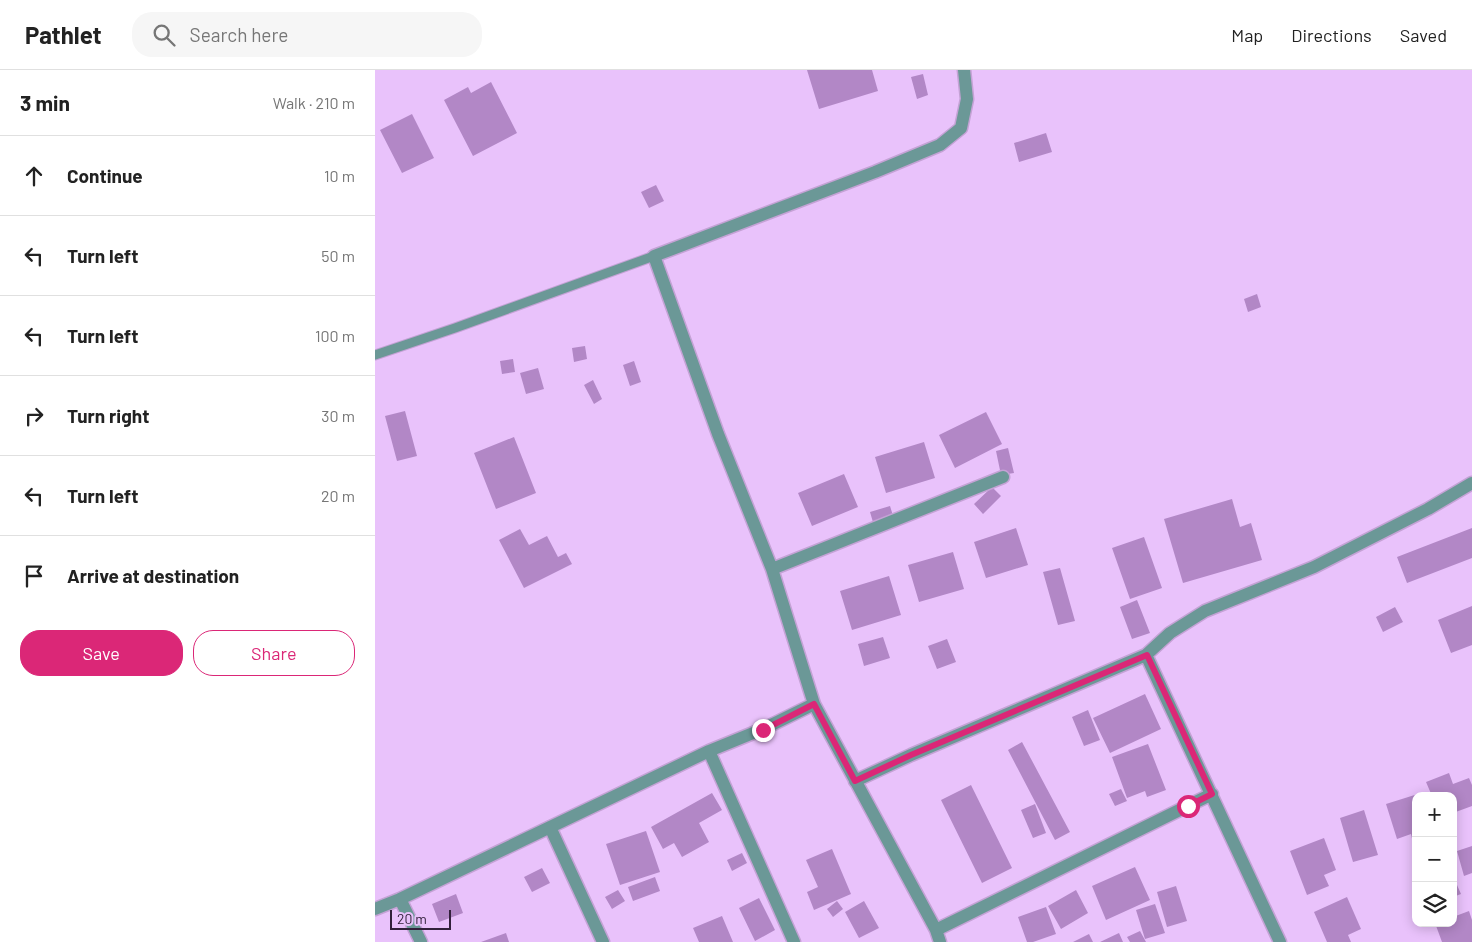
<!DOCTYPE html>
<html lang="en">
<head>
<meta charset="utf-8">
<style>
  :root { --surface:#fff; --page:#f6f6f6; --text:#222; --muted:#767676; --line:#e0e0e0; --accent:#db2777 }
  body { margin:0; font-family:Barlow,sans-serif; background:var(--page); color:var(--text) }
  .controls { position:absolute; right:15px; bottom:15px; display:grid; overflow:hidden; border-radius:10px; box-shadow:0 2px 12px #0003 }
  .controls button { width:45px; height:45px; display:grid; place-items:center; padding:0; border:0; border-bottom:1px solid var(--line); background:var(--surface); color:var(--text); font:25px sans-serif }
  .scale { position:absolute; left:15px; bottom:12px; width:61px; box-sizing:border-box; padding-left:5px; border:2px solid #32203b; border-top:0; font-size:14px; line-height:18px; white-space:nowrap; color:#32203b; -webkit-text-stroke:4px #e9c2fb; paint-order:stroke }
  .stop { position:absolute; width:15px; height:15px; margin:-11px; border:4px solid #db2777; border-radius:50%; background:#fff }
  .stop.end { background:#db2777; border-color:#fff; box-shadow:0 1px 5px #0008 }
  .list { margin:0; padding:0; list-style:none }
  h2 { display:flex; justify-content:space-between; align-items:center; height:65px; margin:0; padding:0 20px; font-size:21px }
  h2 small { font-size:16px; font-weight:400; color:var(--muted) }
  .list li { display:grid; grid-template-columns:32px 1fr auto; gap:15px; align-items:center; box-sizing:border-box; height:80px; padding:0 20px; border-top:1px solid var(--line) }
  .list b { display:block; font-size:19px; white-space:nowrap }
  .list em { font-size:16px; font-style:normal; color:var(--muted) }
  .actions { display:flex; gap:10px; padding:15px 20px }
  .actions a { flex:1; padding:11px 0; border:1px solid var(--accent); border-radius:20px; text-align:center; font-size:18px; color:var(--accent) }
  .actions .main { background:var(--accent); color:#fff }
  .icon { flex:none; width:28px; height:28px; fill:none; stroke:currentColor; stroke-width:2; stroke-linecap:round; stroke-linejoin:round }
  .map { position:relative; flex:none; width:1097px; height:872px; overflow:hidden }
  header { display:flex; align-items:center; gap:30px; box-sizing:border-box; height:70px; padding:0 25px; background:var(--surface); border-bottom:1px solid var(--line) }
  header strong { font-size:24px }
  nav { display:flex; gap:28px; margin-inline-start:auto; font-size:18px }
  .search { width:350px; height:45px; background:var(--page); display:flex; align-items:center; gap:12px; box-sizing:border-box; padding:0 18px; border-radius:20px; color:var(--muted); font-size:19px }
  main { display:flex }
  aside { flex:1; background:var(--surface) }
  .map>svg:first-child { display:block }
  .building { fill:#b287c6 }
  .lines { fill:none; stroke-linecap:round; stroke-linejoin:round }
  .lane-casing { stroke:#c4a2d5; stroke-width:11 }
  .street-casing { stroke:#c4a2d5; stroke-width:15 }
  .lane { stroke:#6b9897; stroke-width:9 }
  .street { stroke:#6b9897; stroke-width:12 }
  .route { stroke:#db2777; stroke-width:6 }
</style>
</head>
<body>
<header>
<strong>Pathlet</strong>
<div class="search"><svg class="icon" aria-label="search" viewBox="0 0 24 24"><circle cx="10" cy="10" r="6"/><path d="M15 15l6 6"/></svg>Search here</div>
<nav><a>Map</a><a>Directions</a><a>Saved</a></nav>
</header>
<main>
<aside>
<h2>3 min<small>Walk · 210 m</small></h2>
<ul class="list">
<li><svg class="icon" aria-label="ahead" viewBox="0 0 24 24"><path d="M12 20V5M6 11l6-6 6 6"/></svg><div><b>Continue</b></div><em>10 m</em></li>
<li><svg class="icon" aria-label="left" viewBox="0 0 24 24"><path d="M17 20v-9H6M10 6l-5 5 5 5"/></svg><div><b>Turn left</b></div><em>50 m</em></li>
<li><svg class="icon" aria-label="left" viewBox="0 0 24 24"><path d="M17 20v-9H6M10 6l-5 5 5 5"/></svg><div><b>Turn left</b></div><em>100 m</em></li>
<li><svg class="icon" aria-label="right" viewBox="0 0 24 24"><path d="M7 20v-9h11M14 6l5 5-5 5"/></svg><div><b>Turn right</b></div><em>30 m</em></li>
<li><svg class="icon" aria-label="left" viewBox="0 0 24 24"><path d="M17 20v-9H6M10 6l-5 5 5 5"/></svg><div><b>Turn left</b></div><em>20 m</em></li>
<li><svg class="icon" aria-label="arrive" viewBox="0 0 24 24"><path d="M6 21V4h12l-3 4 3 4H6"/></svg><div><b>Arrive at destination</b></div></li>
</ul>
<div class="actions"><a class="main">Save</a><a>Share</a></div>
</aside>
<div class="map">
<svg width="1097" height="872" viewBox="0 0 1097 872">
  <rect width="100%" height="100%" fill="#e9c2fb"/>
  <!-- building -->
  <path class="building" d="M432,0H497L503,21L444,39Z
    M548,4L553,25L542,29L536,7Z
    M116,12L142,63L98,86L69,30L93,17L96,23Z
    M37,44L59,88L27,103L5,60Z
    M671,63L677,82L644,92L639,73Z
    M281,115L289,131L274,138L266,122Z
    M882,224L886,237L873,242L869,229Z
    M210,276L212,289L199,292L197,278Z
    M138,289L140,302L127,304L125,291Z
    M259,291L266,312L255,316L248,295Z
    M163,298L169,319L151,324L145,303Z
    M218,310L227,329L219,334L209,315Z
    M30,341L42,386L22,391L10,346Z
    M611,342L627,374L580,398L564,365Z
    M139,367L161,423L121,439L99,383Z
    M549,372L560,408L511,423L500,387Z
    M633,378L639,403L626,405L621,381Z
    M469,404L483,437L437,456L423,423Z
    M617,417L626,426L608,444L599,434Z
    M857,429L865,457L876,453L887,490L808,513L789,449Z
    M515,436L520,452L500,459L495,442Z
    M641,458L653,495L611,508L599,472Z
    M1097,458V488L1032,513L1022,487Z
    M145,459L154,475L172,466L183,487L191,483L197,494L149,518L124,470Z
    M769,467L787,518L755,529L737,478Z
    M578,482L589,519L544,532L533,495Z
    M685,498L700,551L683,555L668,502Z
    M514,506L526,545L477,560L465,521Z
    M762,530L775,563L757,569L745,537Z
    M1097,536V575L1076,583L1063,550Z
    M1020,537L1028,552L1008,562L1001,547Z
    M508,567L515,588L489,596L483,574Z
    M572,569L581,592L562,599L553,576Z
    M770,624L786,659L735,683L718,648Z
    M713,640L725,670L709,676L697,647Z
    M647,672L695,762L680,770L633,680Z
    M773,674L791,720L772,727L770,721L752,728L737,687Z
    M1074,703L1078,714L1094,708L1097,715V736L1078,743V726H1057L1051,712Z
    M596,715L637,798L607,813L566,730Z
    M746,719L752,731L740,736L734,724Z
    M337,723L347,740L324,753L334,772L307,787L299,773L288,779L276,757Z
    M1046,723L1047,726H1041V772L1038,773L1036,764L1022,769L1011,734Z
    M660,734L671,763L658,768L646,740Z
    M989,740L1003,785L978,792L965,748Z
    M271,761L285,802L245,815L231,774Z
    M949,768L961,800L949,805L954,816L932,825L915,781Z
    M1097,776V803L1089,806L1082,781Z
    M457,779L476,824L439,840L432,822L443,817L431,790Z
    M367,783L372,793L357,801L352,790Z
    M760,797L775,830L731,850L717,816Z
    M167,798L175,813L157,822L149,807Z
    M1078,806L1086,824L1078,827Z
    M280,807L285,821L258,831L253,817Z
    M801,816L812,851L792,857L782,822Z
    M243,820L250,831L237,839L230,827Z
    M701,820L713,843L686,859L673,836Z
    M81,824L88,843L64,852L57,834Z
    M972,827L986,859L973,865L976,872H952L939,842Z
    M384,828L400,860L380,871L364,838Z
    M462,831L468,839L458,847L452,839Z
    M489,831L504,858L484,868L470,842Z
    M780,834L790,863L770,869L761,840Z
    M671,837L681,864L658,872H652L643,847Z
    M1094,841L1097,850V872H1067L1060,853H1078V847Z
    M347,846L358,872H324L318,858Z
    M765,861L771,872H755L752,867Z
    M131,863L134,872H106Z
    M744,863L748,872H725Z
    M714,864L718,872H698Z"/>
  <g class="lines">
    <defs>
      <path id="lane" d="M0,285L80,258L279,186"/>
      <path id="street" d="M397,499L628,407
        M771,585L905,872
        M334,681L419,872
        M480,711L536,685L771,585L795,563L830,541L939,497L1053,439L1097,413
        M175,757L228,872
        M25,829L46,872
        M0,839L25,829L334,681L388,659L439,634
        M561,860L837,724
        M565,872L561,860L439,634L397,499L343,364L279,186L500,102L565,75L586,58L592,29L589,0"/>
    </defs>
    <!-- lane casing -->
    <use href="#lane" class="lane-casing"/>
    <!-- street casing -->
    <use href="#street" class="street-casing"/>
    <!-- lane -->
    <use href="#lane" class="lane"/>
    <!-- street -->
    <use href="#street" class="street"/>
  </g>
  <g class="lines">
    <!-- route -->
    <path class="route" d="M388,660L439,634L480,711L536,685L772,585L837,724L813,736"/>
  </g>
</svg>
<div class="controls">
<button>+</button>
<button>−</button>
<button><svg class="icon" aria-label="layers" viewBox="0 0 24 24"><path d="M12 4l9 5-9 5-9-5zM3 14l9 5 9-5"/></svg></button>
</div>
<div class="scale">20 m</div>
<div class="stop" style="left:813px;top:736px"></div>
<div class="stop end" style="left:388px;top:660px"></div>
</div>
</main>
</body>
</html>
